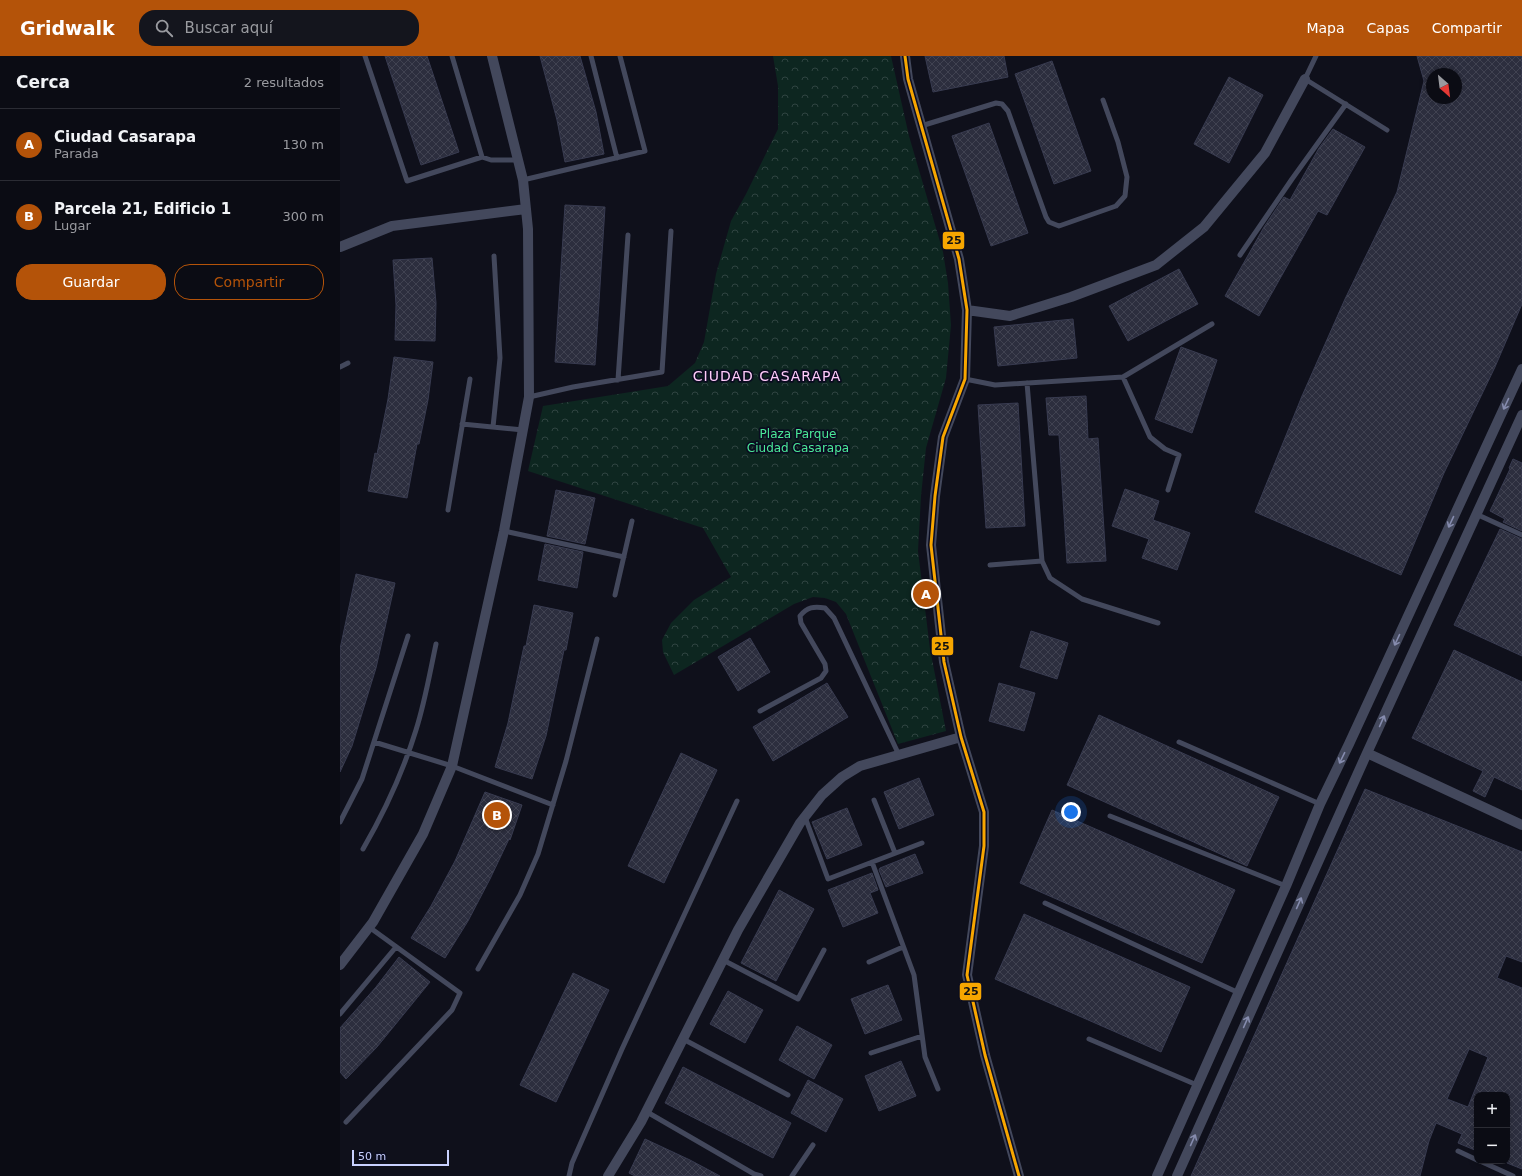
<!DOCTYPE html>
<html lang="es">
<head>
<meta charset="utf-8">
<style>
  :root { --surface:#0b0c14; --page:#14151d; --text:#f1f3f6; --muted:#9a9ba0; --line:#2b2c34; --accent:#b45309 }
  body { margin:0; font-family:"DejaVu Sans",sans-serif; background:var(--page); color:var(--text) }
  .controls { position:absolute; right:12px; bottom:12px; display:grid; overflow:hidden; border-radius:8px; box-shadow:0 2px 6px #0003 }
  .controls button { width:36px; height:36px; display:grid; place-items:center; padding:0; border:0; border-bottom:1px solid var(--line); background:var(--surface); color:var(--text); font:20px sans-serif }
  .compass { position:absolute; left:1086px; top:12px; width:36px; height:36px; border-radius:50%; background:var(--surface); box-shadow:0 2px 6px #0003; rotate:152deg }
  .scale { position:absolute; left:12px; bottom:10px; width:97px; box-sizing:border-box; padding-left:4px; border:2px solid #c9d1ff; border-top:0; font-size:11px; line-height:14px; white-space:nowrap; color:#c9d1ff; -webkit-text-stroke:3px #0a0c20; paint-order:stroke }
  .you { position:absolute; left:731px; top:756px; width:14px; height:14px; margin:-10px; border:3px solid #fff; border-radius:50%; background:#1a73e8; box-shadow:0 0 0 6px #1a73e833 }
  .badge { display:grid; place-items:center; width:26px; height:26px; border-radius:50%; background:var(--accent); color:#fff; font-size:13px; font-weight:700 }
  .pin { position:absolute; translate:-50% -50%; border:2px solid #fff; box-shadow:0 1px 4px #0006 }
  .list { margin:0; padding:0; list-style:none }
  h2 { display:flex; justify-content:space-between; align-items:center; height:52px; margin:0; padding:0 16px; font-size:17px }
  h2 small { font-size:13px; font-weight:400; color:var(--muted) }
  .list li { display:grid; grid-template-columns:26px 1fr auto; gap:12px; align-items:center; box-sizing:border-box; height:72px; padding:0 16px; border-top:1px solid var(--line) }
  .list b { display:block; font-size:15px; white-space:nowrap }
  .list p { margin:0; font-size:13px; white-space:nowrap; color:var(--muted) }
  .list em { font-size:13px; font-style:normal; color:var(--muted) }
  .actions { display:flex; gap:8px; padding:12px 16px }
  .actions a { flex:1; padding:9px 0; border:1px solid var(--accent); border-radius:16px; text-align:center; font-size:14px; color:var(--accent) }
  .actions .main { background:var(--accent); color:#fff }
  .icon { flex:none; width:22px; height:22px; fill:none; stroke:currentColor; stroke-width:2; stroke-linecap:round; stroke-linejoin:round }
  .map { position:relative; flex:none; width:1182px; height:1120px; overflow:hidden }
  header { display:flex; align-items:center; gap:24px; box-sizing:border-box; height:56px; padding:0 20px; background:var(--accent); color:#fff }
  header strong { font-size:19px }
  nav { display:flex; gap:22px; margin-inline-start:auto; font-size:14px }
  .search { width:280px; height:36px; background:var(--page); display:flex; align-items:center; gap:10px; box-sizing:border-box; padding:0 14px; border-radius:16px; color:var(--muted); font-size:15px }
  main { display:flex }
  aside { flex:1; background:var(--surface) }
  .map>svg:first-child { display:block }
  .park { fill:url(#park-crowns) }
  .building { fill:url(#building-cross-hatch); stroke:#383b50; fill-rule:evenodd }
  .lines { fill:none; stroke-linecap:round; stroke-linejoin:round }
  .lane { stroke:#43485c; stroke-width:5 }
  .street { stroke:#43485c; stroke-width:10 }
  .bus-1-casing { stroke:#0a0c20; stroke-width:6 }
  .bus-1 { stroke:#f7a600; stroke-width:3 }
  .oneway { stroke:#868cae }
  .labels { text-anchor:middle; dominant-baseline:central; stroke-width:3.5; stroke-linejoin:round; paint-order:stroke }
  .park-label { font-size:12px; fill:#4be998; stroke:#0a0c20 }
  .quarter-label { font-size:14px; letter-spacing:1px; fill:#ffcbfa; stroke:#0a0c20 }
  .line-badge { stroke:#0a0c20; stroke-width:1.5 }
  .pale-badge-label { font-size:11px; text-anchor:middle; font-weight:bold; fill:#111 }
</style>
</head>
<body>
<header>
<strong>Gridwalk</strong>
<div class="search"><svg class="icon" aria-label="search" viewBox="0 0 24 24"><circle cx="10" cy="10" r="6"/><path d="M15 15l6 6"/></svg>Buscar aquí</div>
<nav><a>Mapa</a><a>Capas</a><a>Compartir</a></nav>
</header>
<main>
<aside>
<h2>Cerca<small>2 resultados</small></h2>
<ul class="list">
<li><span class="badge">A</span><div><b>Ciudad Casarapa</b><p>Parada</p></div><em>130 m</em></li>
<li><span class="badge">B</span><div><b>Parcela 21, Edificio 1</b><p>Lugar</p></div><em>300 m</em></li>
</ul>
<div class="actions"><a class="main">Guardar</a><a>Compartir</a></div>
</aside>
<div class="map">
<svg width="1182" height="1120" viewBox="0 0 1182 1120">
  <defs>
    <pattern id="park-crowns" width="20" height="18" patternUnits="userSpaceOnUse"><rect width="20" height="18" fill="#0d2620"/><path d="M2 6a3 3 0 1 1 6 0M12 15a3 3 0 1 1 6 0" fill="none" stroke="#2f4441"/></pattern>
    <pattern id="building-cross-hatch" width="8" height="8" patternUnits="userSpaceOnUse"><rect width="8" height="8" fill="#2c2e3e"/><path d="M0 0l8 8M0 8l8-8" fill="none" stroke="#404251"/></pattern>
  </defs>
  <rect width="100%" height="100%" fill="#0f101b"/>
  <!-- park -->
  <path class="park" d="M433,0H551L569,80L603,196L608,227L611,269L606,322L586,392L581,440L578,495L590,593L606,675L558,688L506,558L496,546L485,542L473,541L454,548L334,619L323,596L322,584L331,567L354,544L391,521L363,472L188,415L203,350L328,330L355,307L364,286L376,218L391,165L406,138L438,73V30Z"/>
  <!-- building -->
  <path class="building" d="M45,0H87L119,96L81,109Z
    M200,0H240L256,56L264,98L225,106L217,64Z
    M585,0H664L668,21L593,36Z
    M1077,0H1182V248L1155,311L1104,417L1061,519L915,456L962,340L1005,243L1057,136L1084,25ZM1092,18H1116V42H1092Z
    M712,5L751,115L714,128L675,18Z
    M889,21L923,39L889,107L854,88Z
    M649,67L688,177L651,190L612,80Z
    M993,73L1025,91L987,159L978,155L919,260L885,240L924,171L944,141L950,144L979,92Z
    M225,149L265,151L255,309L215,306Z
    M92,202L96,247L95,285L55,284L56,249L53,204Z
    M839,213L858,248L788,285L769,250Z
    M733,263L737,302L658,310L654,271Z
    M841,291L877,304L852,377L815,363Z
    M54,301L93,306L88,344L79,388H77L67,442L28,435L35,397L37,398L48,343Z
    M746,340L748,383L758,382L766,505L727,507L719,379H709L706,342Z
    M678,347L685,470L646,472L638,349Z
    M1173,403L1182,407V475L1163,466L1165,463L1150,455L1170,413L1169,412Z
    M785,433L819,445L813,464L850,477L837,514L802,502L809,483L772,470Z
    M216,434L255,442L245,488L207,480Z
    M1160,473L1182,483V600L1114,569Z
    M205,488L243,496L237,532L198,524Z
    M16,518L55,527L36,612L12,690L0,716V593Z
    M194,549L233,557L226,594H224L206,680L192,723L155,711L168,667L184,590H186Z
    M691,575L728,587L717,623L680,611Z
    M410,582L430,616L398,635L378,601Z
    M1114,594L1182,626V734L1154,721L1145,741L1133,735L1143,715L1072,682Z
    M487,627L508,661L433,705L413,671Z
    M659,627L695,637L684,675L649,665Z
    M759,659L939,741L907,810L727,729Z
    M341,697L377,714L324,827L288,810Z
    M579,722L594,759L559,773L544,736Z
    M1025,733L1182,796V906L1166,900L1157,922L1182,932V1113L1167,1107V1039H1137V1095L1118,1087L1122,1078L1096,1067L1089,1085L1080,1120H851ZM1129,993L1148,1001L1128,1051L1107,1043Z
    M145,736L182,749L170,784L169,783L150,823L128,865L105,902L71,882L91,850L115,805Z
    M507,752L522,789L487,803L472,766Z
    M712,754L895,834L862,907L680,827Z
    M575,798L583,817L546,831L539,814L540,812Z
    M532,817L538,834L530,837L538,857L503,871L488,834Z
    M439,834L474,853L436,925L401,907Z
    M684,858L850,931L821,996L655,923Z
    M59,901L90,926L37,991L6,1023L0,1016V972L36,931Z
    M233,917L269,934L216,1046L180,1029Z
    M548,929L562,964L525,978L511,943Z
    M388,935L423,954L405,987L370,968Z
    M457,970L492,989L474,1023L439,1004Z
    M561,1005L576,1040L539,1055L525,1020Z
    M343,1011L451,1067L433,1102L325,1047Z
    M468,1024L503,1043L486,1076L451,1057Z
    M305,1083L350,1104L380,1120H295L289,1117Z"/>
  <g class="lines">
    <!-- lane -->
    <path class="lane" d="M25,0L67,125L142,101L151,104H177
      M112,0L142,101
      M251,0L277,102
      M976,0L965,23L1047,74
      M581,70L656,47L662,48L668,55L706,161L709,166L719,170L776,150L785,140L787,121L778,86L763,44
      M183,124L305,95L280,0
      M900,199L952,123L1006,48
      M0,311L8,307
      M783,321L810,381L825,393L839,399L828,434
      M625,323L655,329L783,321L872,268
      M278,324L288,179
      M687,327L702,505L710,522L742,543L818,567
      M189,341L233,331L322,316L331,175
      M122,368L183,374
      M153,371L160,302L154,200
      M108,454L130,323
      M1136,458L1182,479
      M164,475L284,501
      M650,509L702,505
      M275,539L292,465
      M420,655L481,622L486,615L485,608L461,567L460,560C467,551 474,550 485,552L494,562L559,699
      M34,686L112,710L213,749
      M839,686L980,748
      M534,744L555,797
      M770,760L946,830
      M465,761L488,823L582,787
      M0,766L22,723L68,580
      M23,793C45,755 63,716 76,674C85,646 90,616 96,588
      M532,806L574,919L585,1001L598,1033
      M705,847L899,937
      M383,904L458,943L484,894
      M529,906L563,891
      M138,913L180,839L198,798L226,705L257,583
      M0,958L56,891
      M343,983L448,1039
      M749,983L857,1029
      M531,997L582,980
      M307,1056L414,1118L421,1120
      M6,1066L112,954L120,937L29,871
      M1118,1095L1137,1104
      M1140,1105L1173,1120
      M229,1120L232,1107L282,993L397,745
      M452,1120L473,1089"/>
    <!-- street -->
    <path class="street" d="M565,0L568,23L619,203L627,254L625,323L603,381L595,440L591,489L604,606L621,681L644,756V790L627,919L645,999L679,1120
      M0,191L52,170L186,153
      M627,254L670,260L731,241L816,209L864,171L925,97L965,23
      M1027,697L1182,769
      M0,909L33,866L83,778L112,710L164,475L189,341L188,173L183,124L152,0
      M268,1120L301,1066L398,874L460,767L482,739L502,721L520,710L621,681
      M817,1120L946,830L980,748L1009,688L1182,313
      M837,1120L1027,697L1182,359"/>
    <defs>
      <path id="bus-1" d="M565,0L568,23L619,203L627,254L625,323L603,381L595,440L591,489L604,606L621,681L644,756V790L627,919L645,999L679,1120"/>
    </defs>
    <!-- bus-1 casing -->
    <use href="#bus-1" class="bus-1-casing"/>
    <!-- bus-1 -->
    <use href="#bus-1" class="bus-1"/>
  </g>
  <!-- one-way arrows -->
  <defs><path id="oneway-shaft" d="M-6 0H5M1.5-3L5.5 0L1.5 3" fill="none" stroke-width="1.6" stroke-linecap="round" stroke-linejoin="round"/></defs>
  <g class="oneway">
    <use href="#oneway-shaft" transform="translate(1166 348) rotate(115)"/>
    <use href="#oneway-shaft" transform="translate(1111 466) rotate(115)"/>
    <use href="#oneway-shaft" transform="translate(1057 584) rotate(115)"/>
    <use href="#oneway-shaft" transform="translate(1042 665) rotate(-66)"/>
    <use href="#oneway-shaft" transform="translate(1002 702) rotate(116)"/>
    <use href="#oneway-shaft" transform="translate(959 847) rotate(-66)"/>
    <use href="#oneway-shaft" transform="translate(906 966) rotate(-66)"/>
    <use href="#oneway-shaft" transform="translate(853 1084) rotate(-66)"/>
  </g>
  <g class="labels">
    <!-- park labels -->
    <g class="park-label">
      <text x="458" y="378">Plaza Parque<tspan x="458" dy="14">Ciudad Casarapa</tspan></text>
    </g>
    <!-- quarter labels -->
    <g class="quarter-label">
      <text x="427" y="320">CIUDAD CASARAPA</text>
    </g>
  </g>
  <g class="line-badge">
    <rect x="602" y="175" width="23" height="19" rx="4" fill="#f7a600"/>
    <rect x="591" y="580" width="23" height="20" rx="4" fill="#f7a600"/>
    <rect x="619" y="926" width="23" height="19" rx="4" fill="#f7a600"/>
  </g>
  <g class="pale-badge-label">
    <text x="614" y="188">25</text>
    <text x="602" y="594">25</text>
    <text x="631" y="939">25</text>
  </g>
</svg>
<div class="controls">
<button>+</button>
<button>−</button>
</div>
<svg class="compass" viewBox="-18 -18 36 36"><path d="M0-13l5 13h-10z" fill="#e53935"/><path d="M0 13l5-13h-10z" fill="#9a9ba0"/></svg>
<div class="scale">50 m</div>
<div class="you"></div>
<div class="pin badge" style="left:586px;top:538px">A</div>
<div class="pin badge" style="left:157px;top:759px">B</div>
</div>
</main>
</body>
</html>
